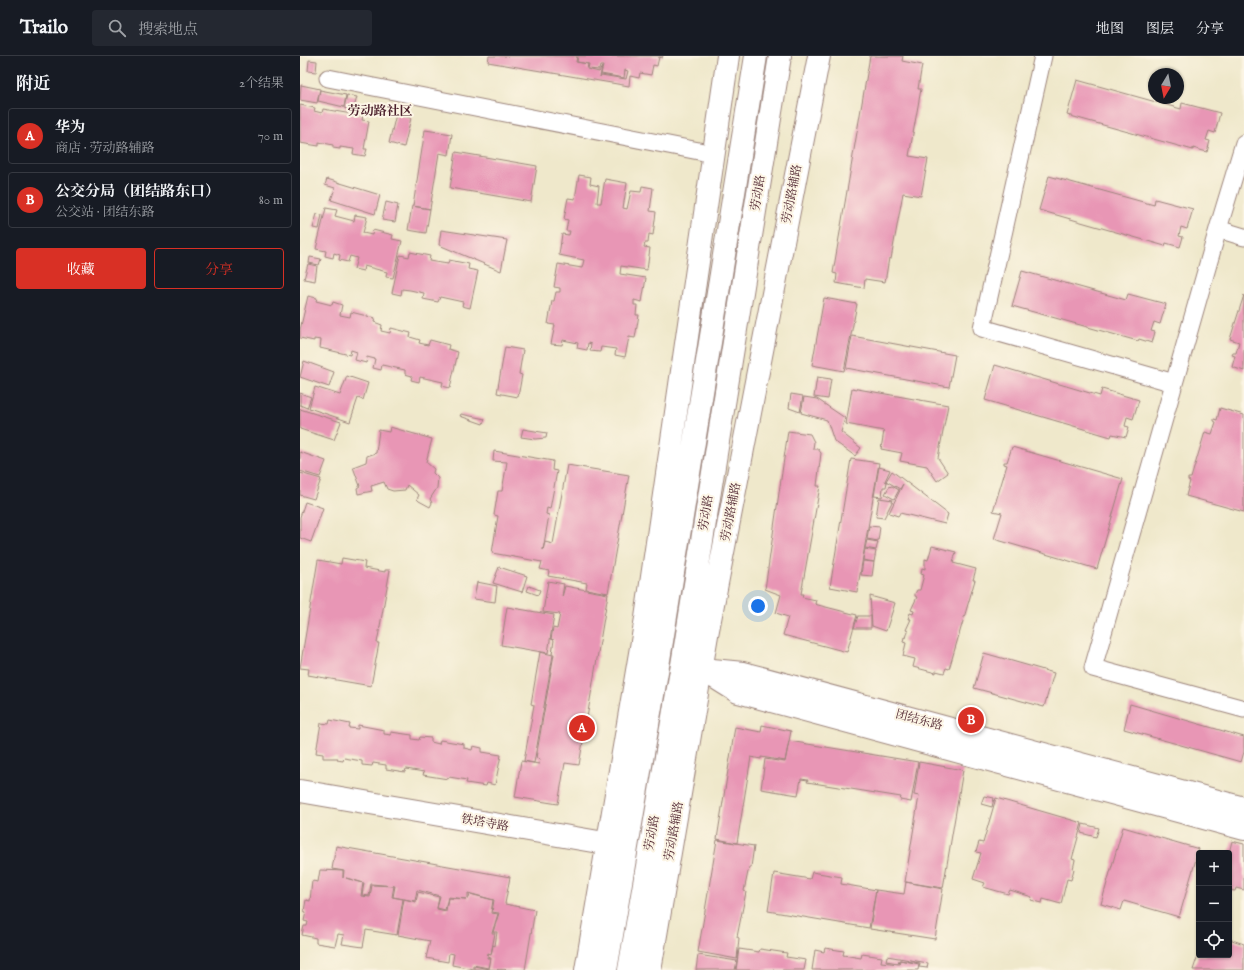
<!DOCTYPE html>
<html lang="zh">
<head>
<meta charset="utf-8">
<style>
  :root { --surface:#171b24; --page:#242831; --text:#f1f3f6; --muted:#9ea1a6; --line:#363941; --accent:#d93025 }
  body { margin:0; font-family:"IM FELL English","Noto Serif SC",serif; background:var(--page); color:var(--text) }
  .controls { position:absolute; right:12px; bottom:12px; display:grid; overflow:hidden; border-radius:4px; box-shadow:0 1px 3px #0004 }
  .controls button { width:36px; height:36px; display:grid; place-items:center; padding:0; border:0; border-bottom:1px solid var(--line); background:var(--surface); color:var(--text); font:20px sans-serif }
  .compass { position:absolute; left:848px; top:12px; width:36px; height:36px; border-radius:50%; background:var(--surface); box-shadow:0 1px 3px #0004; rotate:190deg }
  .you { position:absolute; left:458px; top:550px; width:14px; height:14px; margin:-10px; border:3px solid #fff; border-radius:50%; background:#1a73e8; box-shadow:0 0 0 6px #1a73e833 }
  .badge { display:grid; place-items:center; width:26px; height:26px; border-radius:50%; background:var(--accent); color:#fff; font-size:13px; font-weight:700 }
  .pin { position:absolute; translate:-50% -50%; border:2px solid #fff; box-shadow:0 1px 4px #0006 }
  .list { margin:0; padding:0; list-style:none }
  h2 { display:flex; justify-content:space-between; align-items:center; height:52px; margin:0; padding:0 16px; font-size:17px }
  h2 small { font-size:13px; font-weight:400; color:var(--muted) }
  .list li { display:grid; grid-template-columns:26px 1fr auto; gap:12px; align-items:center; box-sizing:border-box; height:56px; margin:0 8px 8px; padding:0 8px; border:1px solid var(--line); border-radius:4px }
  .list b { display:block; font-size:15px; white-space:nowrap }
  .list p { margin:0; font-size:13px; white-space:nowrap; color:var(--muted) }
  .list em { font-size:13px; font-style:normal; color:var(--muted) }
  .actions { display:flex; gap:8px; padding:12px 16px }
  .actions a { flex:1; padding:9px 0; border:1px solid var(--accent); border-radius:4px; text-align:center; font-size:14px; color:var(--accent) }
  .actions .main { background:var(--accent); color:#fff }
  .icon { flex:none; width:22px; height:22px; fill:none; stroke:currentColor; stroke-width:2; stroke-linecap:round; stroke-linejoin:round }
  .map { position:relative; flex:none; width:944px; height:914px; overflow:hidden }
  header { display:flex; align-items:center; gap:24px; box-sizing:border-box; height:56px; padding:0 20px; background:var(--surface); border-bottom:1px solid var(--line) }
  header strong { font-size:19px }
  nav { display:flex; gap:22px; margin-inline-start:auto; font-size:14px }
  .search { width:280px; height:36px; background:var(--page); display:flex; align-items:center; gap:10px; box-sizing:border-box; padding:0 14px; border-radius:4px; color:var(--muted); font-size:15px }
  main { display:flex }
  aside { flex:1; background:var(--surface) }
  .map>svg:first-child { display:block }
  .building { fill:#e896b5 }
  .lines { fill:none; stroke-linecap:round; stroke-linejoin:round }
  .street-casing { stroke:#9c847b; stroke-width:19 }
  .secondary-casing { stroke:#9c847b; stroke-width:24 }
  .street { stroke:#fff; stroke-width:17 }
  .secondary { stroke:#fff; stroke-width:22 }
  .labels { text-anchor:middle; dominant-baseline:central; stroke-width:4; stroke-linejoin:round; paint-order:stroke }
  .street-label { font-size:12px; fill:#4a1f2b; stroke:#fcf5e5 }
  .neighbourhood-label { font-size:13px; font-weight:bold; fill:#4a1f2b; stroke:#fcf5e5 }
</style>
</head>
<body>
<header>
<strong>Trailo</strong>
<div class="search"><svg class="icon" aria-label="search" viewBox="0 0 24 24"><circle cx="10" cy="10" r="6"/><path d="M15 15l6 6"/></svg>搜索地点</div>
<nav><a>地图</a><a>图层</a><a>分享</a></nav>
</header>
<main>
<aside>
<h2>附近<small>2个结果</small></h2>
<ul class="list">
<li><span class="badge">A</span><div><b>华为</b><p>商店 · 劳动路辅路</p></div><em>70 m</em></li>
<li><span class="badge">B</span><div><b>公交分局（团结路东口）</b><p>公交站 · 团结东路</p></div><em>80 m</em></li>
</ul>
<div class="actions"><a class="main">收藏</a><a>分享</a></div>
</aside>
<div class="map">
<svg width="944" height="914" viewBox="0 0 944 914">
  <rect width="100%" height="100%" fill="#fcf5e5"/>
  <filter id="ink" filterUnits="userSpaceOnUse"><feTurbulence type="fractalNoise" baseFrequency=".025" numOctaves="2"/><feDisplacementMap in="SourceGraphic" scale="8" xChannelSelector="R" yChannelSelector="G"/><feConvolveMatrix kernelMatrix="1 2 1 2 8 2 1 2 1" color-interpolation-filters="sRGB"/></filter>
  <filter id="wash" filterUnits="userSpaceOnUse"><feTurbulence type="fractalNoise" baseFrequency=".012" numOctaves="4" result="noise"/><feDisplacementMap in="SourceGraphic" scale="16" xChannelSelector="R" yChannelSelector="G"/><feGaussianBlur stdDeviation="0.9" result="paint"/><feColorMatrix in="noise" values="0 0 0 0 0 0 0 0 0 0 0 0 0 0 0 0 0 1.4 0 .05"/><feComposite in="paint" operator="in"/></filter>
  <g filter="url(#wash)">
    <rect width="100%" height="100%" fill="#efe8cb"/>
    <g id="blocks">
      <!-- building -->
      <path class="building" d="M189,0H277L276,6L288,8L287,13L299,16L302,11L300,21L301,19L326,23L328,15L325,14L324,22L301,18L303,10H300L299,14L288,13L289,8L277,6L278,0H363L362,2L359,1L357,10L353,9L351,19L340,17L339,22L330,20L329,30L188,6Z
        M570,0H603L602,5L622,9L618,33H621L609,100L628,103L621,140L603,137L591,203L589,202L585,226L565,223L564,232L536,227L537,218L533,217Z
        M9,4L17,5L16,16L8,15Z
        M777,24L881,53L882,47L920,57L915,77L909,75L906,84L910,85L907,96L893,92V94L767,59Z
        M1,29L20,33L17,47L0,44Z
        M20,34L46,39L44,51L18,45Z
        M47,39L57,41L53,55L44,52Z
        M0,49L15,52L14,55L22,57L23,53L63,60L62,64L69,65L64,93H67L65,100L53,98L54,93L40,91V93L33,92V89L19,86V90L0,87Z
        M96,58L111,62L104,91L89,87Z
        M125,74L152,78L149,99L139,97L130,153L113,150Z
        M156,96L237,110L231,146L150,132Z
        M279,119L291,121L290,128L299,130L297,147H301L305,123L327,127L323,152L327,153L331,135L341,136L342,130L353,132L350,155L356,156L353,179L349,178L348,187H345L344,191L350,192L347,214L321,210L320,218L346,222L342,246L334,244V249H337L336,259H339L335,282L329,281L325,301L315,299L316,293L301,291L300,296L290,295L291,288L288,287L287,294L277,292L278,287L263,284L262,289L251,288L255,269L248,268L252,245H254L256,236H260V232L254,231L258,208L282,212L284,204L259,199L262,178L269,179L270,175H266L268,164L264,163L268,142L275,143Z
        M749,120L854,149L855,143L893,153L887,173L881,171L879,180L883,181L880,191L866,187L865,190L739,154Z
        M27,123L80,139L75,158L31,144L35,132L25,129Z
        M86,146L98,149L95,166L82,164Z
        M112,150L130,153L126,177L108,174Z
        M26,152L37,154L35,160L54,165L55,159L67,161L63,177L72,179L73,174L93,179L92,183L102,185L93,222L86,221L87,216L64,210L63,215L54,213L57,202L50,200L48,206L39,204L40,199L34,197L33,202L25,200L26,195L16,193Z
        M17,158L22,159L19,173L13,172Z
        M141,174L207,184L201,215L139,189Z
        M110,196L130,200L129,205L135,206L148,208L149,204L169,208L168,213L178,215L170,252L162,250L163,246L140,241L138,246L123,243L124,237L110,234L102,233L101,239L92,237L100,199L109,201Z
        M10,201L21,203L19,209L9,207Z
        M8,208L17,210L15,225L4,223Z
        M722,215L826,244L828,238L866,248L860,268L854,266L851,275L855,276L852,287L839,283L838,285L712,250Z
        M944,239V315L932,311L935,300L932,299L933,297H936L939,286L930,283Z
        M8,240L17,242L16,245L32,249L33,246L42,249L40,259L50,261L51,256L75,262L74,266L82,269L81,275L90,277L91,272L111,277L110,281L120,284L119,287L128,289L130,284L149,289L148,293L158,296L150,332L142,330L143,326L120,321L119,326L111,324L112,320L105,318V314L82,309L81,314L73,312L75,303L67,301L66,307L55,304L57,296L51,294L50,299L20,292L21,284L14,283V285L0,282V274Z
        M524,242L557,248L544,315L512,309Z
        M552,280L655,299L649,331L546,312Z
        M205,291L223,294L219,318L222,319L218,341L197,337Z
        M4,305L34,316L29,331L0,321Z
        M695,309L800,340L802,333L839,344L833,363L827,361L825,370L829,371L826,381L812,378L811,381L685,344Z
        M47,320L68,327L63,344L58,342L50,366L9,352L15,331L40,339Z
        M517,321L531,323L528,343L514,341Z
        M552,332L648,349L638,402L648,417L637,425L627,410L600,405L602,397L581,393L584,375L546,368Z
        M0,337L11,341L7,352L0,349Z
        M491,338L503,340L500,356L489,352Z
        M504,341L517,343L545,362L541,376L561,392L555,400L534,385L527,364L501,357Z
        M920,352L944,359V456L886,440L890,425L888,424V422H891L905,376L912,378L916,366L914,365V363L917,364Z
        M0,353L41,366L34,384L0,373Z
        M161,358L185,363L183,368L160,360Z
        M90,371L132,383L126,406L134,413L133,417L138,422L137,432L130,443L132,447L130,451L119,445L117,443L119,439L107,429L105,434L93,435L87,433L84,426L71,430L72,435L58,438L57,432L60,430L53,411L66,406L67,400L76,397L79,374L89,376Z
        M223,373L247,377L246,382L235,383L221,381Z
        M488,375L510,378L514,386L513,393H518L521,397L517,430H520L501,538H503L502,541L516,544L515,548L518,549L557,559L547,596L483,579L488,561L476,557L481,539L465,533Z
        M712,391L823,423L797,513L694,483L702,457L693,455L707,409L704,408V406H707Z
        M194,395L253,405L252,414L257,415L250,453L247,452L246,458L249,459L243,494L245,486L253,488L267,409L329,419L308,537L286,533L287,527L248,520L249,515L240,513L242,506L192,497L198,460L194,459L198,435H202L207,406L193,405Z
        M0,396L26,405L20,421L0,415Z
        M551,403L579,407L557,536L530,531Z
        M579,411L590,414L585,425L587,426L586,431H583L582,441L574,440Z
        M592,415L648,458L645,468L600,457L598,460L589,457L603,428L600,433L586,425Z
        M0,417L21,423L14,443L0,439Z
        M592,430L599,434L594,443L585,438L589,431Z
        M579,442L593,444L584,462L576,461Z
        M5,446L23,452L11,486L0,482V461Z
        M569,470L580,471L578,485L567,483Z
        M567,484L578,486L576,494L565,492Z
        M632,490L656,496L653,507L676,513L673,524H675L649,613L646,612L644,617L636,615V617L613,611L615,603L603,600L606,587L603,586L604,581L606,582L608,575L606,574L611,563H608L610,557L613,558L614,555L611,554L617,541L615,540V538L617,534H620L624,519L621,518L622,512L625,513V503L628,504Z
        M565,493L576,495L574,506L563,504Z
        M42,502L65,506L64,512L85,516V514H90L77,587H79L71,630L8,619L9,613L0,612L18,504L41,508Z
        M563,505L574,506L572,520L561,519Z
        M199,511L227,520L222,536L193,527Z
        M248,525L264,528L262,541L265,530L308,538L279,709L265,707L258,748L215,741L221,705L239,708L240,703L236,702L254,598H252L254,584L251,583L253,572L257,573L260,558L243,556Z
        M177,526L197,530L195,546L174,543Z
        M229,530L240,534L238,539L227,535Z
        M570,540L595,547L586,575L572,570Z
        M207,551L254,559L248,597L201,589Z
        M558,560H571V572H554Z
        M240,596L253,599L234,707L224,705L234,649L231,648Z
        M684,597L754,617L744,651L674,632Z
        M830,648L944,681V696L941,706L824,673Z
        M30,664L50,668L49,672L58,673V669L84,674V678L91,679V676L112,679V683L119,684L120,681L131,682V686L139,688L140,684L164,688V692L172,694L173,690L182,692V696L201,699L195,729L187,727L186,730L166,727L167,724L149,721L148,723L123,719L124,716L106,713L105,716L86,713V709L73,707L72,710L62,709V705L44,702L43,705L37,704L38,702H23V698L16,697L21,667L29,668Z
        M462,669L491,675L485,705L461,701V703L451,701L437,787L417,783L435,671L461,676Z
        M489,685L618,706L611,746L600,744L601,741L507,726L508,724L501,723L498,739L461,733L465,703L485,706Z
        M619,706L663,714L643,832L605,826L619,740L614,739Z
        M684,740L694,742L692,751L681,748Z
        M696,742L782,767L772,803L775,804L773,813H774L771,824L767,823L761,848L743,843L742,847L731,844L732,841L710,834L708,838L683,831L685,827L673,823L681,797L676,796L679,786L683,787Z
        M783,768L799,772L796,781L781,777Z
        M823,771L899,793L879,861L824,845L821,854L801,848Z
        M417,784L454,790L451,811H449L444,835L446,836L437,881L439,882L437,903L398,896Z
        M932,785L944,788V834L936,832L935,835L929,834V797Z
        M36,790L210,821L205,848L235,854L225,914L174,913V910L189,913L191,902L188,901V898L191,899L193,889L195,890L197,876H193L199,857L192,856L194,844L168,837V844L170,838L193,844L191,857L198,858L192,877H195L191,898L188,897L187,902H190L188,912L173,909V913L152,909L154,898L149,897L148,906L126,902L130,885L98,879L104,843L116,846L118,836L139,841L137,853L146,855L148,842L166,843L148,841L145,854L137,852L140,840L117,834L115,845L93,841L95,830L71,828L69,840L62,839L64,827L46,822L63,827L61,840L70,841L72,829L94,830L92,841L103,843L97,879L66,874L63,891L42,888L44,879L38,878L35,890L16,887V882L2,879L4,870H7L8,866L4,865L6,856L4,855L6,844L10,845L12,825L18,826L20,814L43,815V822L44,815L32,813Z
        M512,816L542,821L541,828L576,834L569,872L468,855L474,817L510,823Z
        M606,826L643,833L635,883L570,873L576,834L604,838Z
        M929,883L944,888V914H893L898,899H929Z
        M525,892L544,895L543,899L561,902L562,898L582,901L581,906L599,908L600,904L619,908L618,914H512L515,894L524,896Z
        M439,893L459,896L460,893L487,897L486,901L506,904L504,914H436Z
        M398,899L437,905L435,914H396Z
        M587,900L628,907L627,912L619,911L620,907L599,904L598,907L586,905Z"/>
    </g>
  </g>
  <g filter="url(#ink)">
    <use href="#blocks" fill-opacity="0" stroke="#9c847b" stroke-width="1"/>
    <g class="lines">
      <defs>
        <path id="street" d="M743,0L682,272L874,327
          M28,22L414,98
          M944,87L918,173L944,181
          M918,173L793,612L944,653"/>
        <path id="secondary" d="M387,610L402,613L443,617L944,752
          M406,616L438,636L944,773
          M0,735L322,790
          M286,914L346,562L428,0
          M306,914L359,604L456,0
          M329,914L382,609L480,0
          M350,914L407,579L519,0"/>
      </defs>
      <!-- street casing -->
      <use href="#street" class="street-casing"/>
      <!-- secondary casing -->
      <use href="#secondary" class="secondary-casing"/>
      <!-- street -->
      <use href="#street" class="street"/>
      <!-- secondary -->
      <use href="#secondary" class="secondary"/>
    </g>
  </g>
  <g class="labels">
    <!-- street labels -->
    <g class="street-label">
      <text transform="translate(458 137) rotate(-81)">劳动路</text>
      <text transform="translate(492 138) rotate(-79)">劳动路辅路</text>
      <text transform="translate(431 456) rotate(-79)">劳动路辅路</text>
      <text transform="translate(406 457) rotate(-81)">劳动路</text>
      <text transform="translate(619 664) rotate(15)">团结东路</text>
      <text transform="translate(185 767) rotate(10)">铁塔寺路</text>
      <text transform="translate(374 775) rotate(-80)">劳动路辅路</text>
      <text transform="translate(352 777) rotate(-80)">劳动路</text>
    </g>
    <!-- neighbourhood labels -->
    <g class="neighbourhood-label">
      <text x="80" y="55">劳动路社区</text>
    </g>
  </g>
</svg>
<div class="controls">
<button>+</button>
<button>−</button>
<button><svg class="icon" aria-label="locate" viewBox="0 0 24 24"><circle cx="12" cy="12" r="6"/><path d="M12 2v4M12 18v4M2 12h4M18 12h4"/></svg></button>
</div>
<svg class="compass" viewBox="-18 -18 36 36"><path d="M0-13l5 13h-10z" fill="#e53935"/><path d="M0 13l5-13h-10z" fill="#9ea1a6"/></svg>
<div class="you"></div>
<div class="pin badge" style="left:282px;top:672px">A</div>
<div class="pin badge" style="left:671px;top:664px">B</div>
</div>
</main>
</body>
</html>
